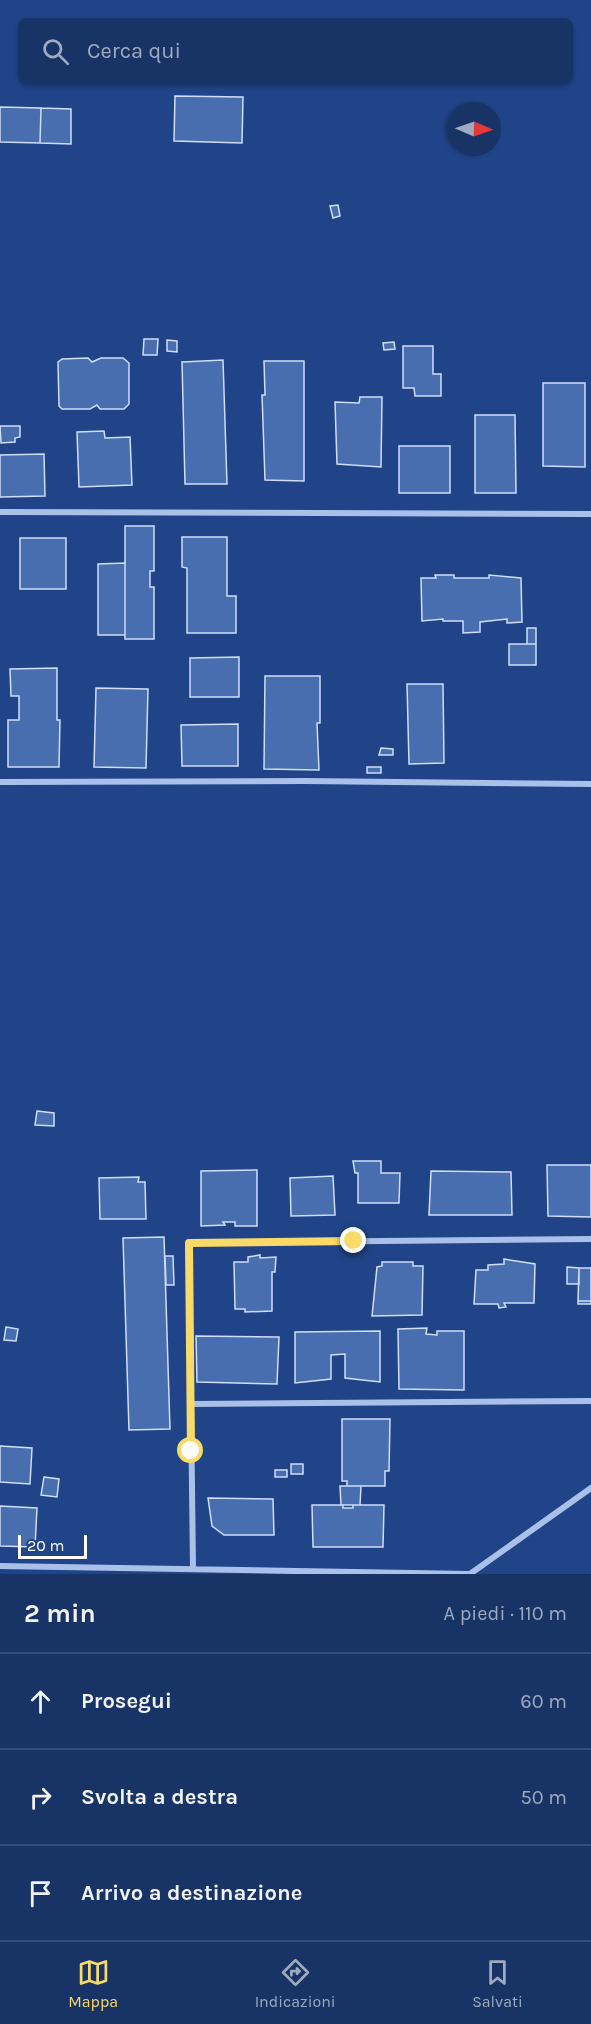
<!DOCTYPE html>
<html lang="it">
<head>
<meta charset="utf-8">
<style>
  :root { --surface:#183365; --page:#253f6e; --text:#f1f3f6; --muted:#9faabf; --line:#364e79; --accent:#f8da69 }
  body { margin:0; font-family:Karla,sans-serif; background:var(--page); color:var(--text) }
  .compass { position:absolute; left:447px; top:102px; width:54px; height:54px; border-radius:50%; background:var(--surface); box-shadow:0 2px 4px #0004; rotate:92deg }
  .scale { position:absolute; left:18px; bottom:15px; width:69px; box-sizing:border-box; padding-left:6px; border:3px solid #fff; border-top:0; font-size:16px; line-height:21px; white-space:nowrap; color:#fff; -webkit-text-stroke:4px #204487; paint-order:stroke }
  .stop { position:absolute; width:18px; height:18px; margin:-14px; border:4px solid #f8da69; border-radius:50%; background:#fff }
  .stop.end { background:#f8da69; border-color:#fff; box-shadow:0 2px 6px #0008 }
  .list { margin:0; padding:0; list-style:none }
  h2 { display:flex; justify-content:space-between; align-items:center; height:78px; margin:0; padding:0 24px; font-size:26px }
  h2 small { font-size:20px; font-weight:400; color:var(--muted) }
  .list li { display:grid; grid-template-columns:39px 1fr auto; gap:18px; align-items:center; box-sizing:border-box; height:96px; padding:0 24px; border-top:2px solid var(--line) }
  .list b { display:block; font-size:22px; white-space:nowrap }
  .list em { font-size:20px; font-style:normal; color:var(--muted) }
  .icon { flex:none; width:33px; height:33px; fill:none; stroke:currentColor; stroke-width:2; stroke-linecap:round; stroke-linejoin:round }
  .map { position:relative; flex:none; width:591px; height:1574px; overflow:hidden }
  .search { position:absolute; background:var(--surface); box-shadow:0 2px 4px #0004; left:18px; right:18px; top:18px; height:66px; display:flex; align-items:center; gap:15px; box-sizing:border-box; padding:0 21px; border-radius:9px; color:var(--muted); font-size:22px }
  .sheet { height:366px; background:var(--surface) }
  nav { display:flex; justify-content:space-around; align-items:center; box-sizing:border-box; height:84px; border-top:2px solid var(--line); background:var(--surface); font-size:16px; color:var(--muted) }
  nav a { display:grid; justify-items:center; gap:3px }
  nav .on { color:var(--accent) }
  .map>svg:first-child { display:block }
  .building { fill:#486eaf; stroke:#ceddf8; stroke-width:1.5 }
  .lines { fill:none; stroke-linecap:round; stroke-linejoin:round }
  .street { stroke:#a9c1ea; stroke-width:6 }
  .route { stroke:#f8da69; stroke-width:8 }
</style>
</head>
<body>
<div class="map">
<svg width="591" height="1574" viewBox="0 0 591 1574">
  <rect width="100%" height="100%" fill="#204487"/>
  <!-- building -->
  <path class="building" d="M175,96L243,97L242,143L174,141Z
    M0,107L41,108L40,143L0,142Z
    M41,108L71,109V144L40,143Z
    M338,205L340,216L333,218L330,206Z
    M144,339H158L157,355H143Z
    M167,340L177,341V352L167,351Z
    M394,342L395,349L384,350L383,343Z
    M403,346H433V374H441V396H415L414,388H403Z
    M88,358L92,362L101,358H123L129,363V404L124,409H100L97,405L90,409H62L59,406L58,362L62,359Z
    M223,360L227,484H185L182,362Z
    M264,361H304V481L265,480L262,395H265Z
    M543,383H585V467L543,466Z
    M360,397H382L381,467L337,464L335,402L359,403Z
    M475,415H515L516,493H475Z
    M0,426H20V437L15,438V442L1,443Z
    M104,431L105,438L130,437L132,485L79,487L77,432Z
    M399,446H450V493H399Z
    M44,454L45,496L0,497V455Z
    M125,526H154V571H150V587H154V639H125Z
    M182,537H227V596H236V633H187V568L182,567Z
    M20,538H66V589H20Z
    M125,563V635H98V564Z
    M435,575H454V578H489V575L521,578L522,622L507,623V619L480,622V632L463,633V621H443V619L422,621L421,578H436Z
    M527,628H536V644H527Z
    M509,644H536V665H509Z
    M239,657V697H190V658Z
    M57,668V720H60L59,767H8V720H19V696H11L10,669Z
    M265,676H320V723H317L319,770L264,769Z
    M407,684H443L444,763L409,764Z
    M96,688L148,689L146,768L94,767Z
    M238,724V766H182L181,725Z
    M381,748L393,749V755H379Z
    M367,767H381V773H367Z
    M37,1111L54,1113V1126L35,1125Z
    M353,1161H381V1173H400L399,1203H358V1173H355Z
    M547,1165H591V1217L548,1216Z
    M257,1170V1226H235V1222H223L225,1225L201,1226V1171Z
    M431,1171L511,1172L512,1215H429Z
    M333,1176L335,1215L291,1216L290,1178Z
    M139,1177L138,1182H145L146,1219H100L99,1178Z
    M164,1237L170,1429L129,1430L123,1238Z
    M260,1255V1258L276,1257L275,1272H272V1311L245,1312V1309H235L234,1262H248V1257Z
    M165,1256H173L174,1285H166Z
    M504,1259L535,1264L534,1303H504L506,1307L499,1308L498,1304H474L476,1270H488V1265L504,1264Z
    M382,1262H413V1266H423L422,1315L372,1316L377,1267L382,1266Z
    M567,1267L579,1268V1284H567Z
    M579,1268H591V1301H578Z
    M578,1301H591V1304H578Z
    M6,1327L18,1329L16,1341L4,1340Z
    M427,1328L426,1334L437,1335V1331H464V1390L399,1389L398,1329Z
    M380,1331V1382L345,1378V1354L331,1355V1379L295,1383V1332Z
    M196,1336L279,1337L277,1384L197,1382Z
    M342,1419H390L389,1471H385V1486H347V1481H342Z
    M0,1446L32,1448L30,1484L0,1482Z
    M291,1464H303V1474H291Z
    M275,1470H287V1477H275Z
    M44,1477L59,1479L57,1497L41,1495Z
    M340,1486H361L360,1505H341Z
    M208,1498L273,1499L274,1535H224L212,1526Z
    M312,1505H343V1508H353V1505H384L383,1547H313Z
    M0,1506L37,1508L35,1547L0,1546Z"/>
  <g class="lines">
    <!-- street -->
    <path class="street" d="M0,512L591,514
      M0,782L305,781L591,784
      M191,1404L591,1401
      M0,1566L469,1574
      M193,1568L189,1243L591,1239
      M470,1574L591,1488"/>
  </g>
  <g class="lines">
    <!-- route -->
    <path class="route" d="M191,1451L189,1243L354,1241"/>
  </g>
</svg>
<svg class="compass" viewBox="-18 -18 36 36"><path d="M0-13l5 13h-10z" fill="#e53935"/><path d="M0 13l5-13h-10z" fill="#9faabf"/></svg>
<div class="scale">20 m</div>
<div class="stop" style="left:191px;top:1451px"></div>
<div class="stop end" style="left:354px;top:1241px"></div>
<div class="search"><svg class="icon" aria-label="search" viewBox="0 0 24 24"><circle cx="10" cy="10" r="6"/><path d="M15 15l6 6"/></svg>Cerca qui</div>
</div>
<section class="sheet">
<h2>2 min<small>A piedi · 110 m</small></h2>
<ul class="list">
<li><svg class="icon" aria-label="ahead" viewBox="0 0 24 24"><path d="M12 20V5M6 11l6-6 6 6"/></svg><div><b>Prosegui</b></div><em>60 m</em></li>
<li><svg class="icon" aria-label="right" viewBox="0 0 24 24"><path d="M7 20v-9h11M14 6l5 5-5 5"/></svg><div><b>Svolta a destra</b></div><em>50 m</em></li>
<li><svg class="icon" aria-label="arrive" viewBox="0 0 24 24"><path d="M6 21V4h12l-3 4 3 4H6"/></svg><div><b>Arrivo a destinazione</b></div></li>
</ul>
</section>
<nav>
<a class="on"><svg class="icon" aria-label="map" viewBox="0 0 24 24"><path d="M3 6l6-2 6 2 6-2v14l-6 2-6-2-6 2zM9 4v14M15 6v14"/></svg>Mappa</a>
<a><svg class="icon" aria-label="directions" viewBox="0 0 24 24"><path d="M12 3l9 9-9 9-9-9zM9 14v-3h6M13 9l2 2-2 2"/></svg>Indicazioni</a>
<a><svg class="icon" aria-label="saved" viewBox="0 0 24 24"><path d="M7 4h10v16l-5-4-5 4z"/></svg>Salvati</a>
</nav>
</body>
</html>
